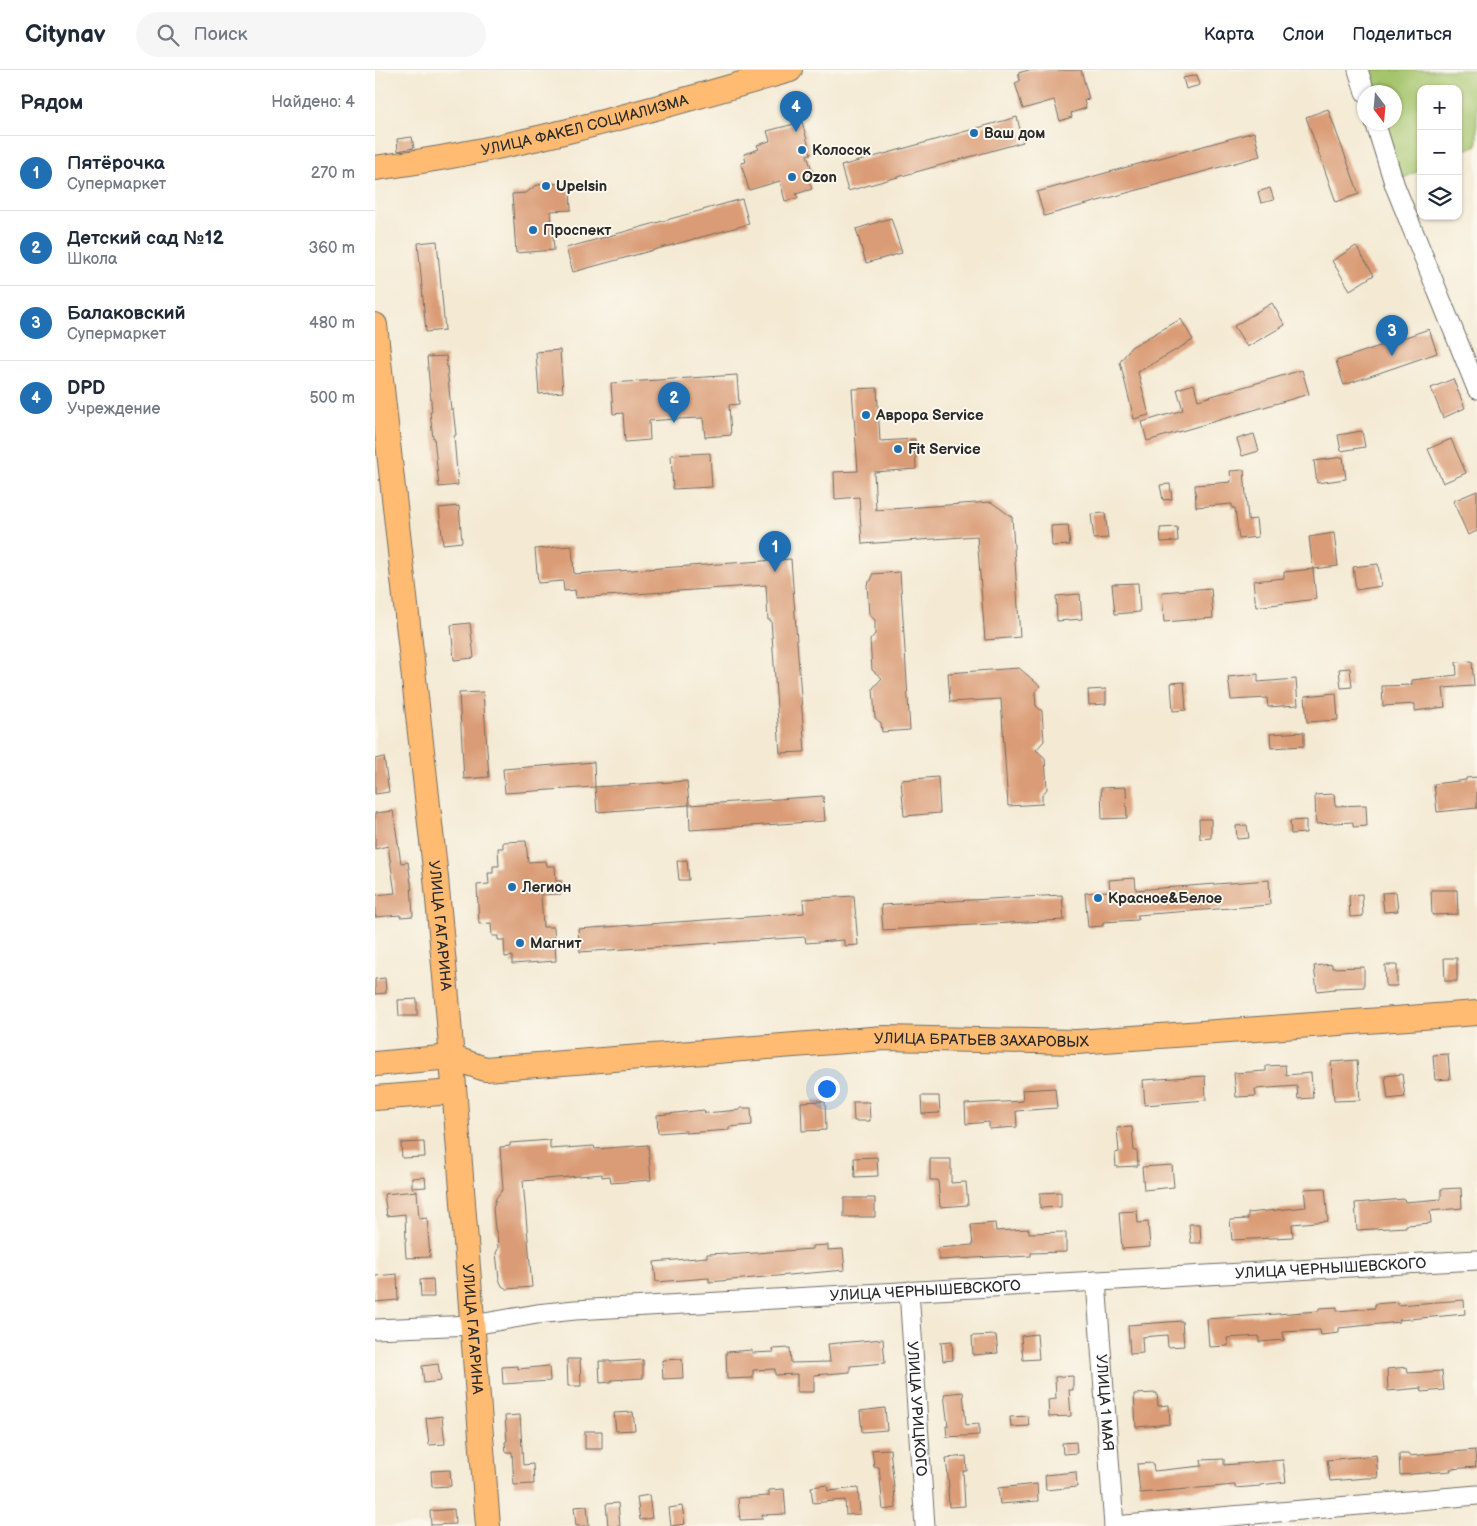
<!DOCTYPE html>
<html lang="ru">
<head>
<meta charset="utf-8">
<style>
  :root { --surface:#fff; --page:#f6f6f7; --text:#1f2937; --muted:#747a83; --line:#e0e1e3; --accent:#1f6fb2 }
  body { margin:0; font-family:"Balsamiq Sans",sans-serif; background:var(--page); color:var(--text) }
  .controls { position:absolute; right:15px; top:15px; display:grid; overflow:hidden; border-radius:10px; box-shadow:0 1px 4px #0004 }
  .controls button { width:45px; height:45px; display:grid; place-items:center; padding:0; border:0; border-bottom:1px solid var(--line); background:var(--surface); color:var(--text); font:25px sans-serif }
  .compass { position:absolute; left:982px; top:15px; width:45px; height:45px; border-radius:50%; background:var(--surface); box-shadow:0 1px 4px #0004; rotate:164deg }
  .you { position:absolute; left:451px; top:1018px; width:18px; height:18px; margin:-12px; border:4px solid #fff; border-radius:50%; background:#1a73e8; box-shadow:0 0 0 8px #1a73e833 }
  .badge { display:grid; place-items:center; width:32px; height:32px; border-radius:50%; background:var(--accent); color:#fff; font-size:16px; font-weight:700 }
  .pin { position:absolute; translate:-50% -41px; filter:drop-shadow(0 1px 2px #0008) }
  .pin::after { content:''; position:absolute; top:26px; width:18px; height:15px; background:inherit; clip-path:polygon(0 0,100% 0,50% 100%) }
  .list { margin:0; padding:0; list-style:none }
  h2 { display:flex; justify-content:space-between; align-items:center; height:65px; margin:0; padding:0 20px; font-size:21px }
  h2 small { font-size:16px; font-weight:400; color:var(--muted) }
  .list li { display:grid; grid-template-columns:32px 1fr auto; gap:15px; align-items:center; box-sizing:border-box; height:75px; padding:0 20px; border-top:1px solid var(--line) }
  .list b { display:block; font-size:19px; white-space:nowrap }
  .list p { margin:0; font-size:16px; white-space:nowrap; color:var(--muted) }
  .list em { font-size:16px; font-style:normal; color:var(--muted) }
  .icon { flex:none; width:28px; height:28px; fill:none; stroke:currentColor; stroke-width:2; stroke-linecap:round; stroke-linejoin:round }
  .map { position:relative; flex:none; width:1102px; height:1456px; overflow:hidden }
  header { display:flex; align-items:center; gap:30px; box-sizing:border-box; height:70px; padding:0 25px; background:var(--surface); border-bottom:1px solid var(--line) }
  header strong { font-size:24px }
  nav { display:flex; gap:28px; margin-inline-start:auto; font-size:18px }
  .search { width:350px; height:45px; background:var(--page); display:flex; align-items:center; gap:12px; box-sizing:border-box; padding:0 18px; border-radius:28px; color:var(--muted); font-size:19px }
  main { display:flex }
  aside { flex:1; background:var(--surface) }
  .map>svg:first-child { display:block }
  .green { fill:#a5c56d; stroke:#68784c }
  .building { fill:#da9c76 }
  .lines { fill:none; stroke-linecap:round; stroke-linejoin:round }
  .minor-casing { stroke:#716e66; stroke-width:21 }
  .major-casing { stroke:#716e66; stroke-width:26 }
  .minor { stroke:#fff; stroke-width:19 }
  .major { stroke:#ffbb71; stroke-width:24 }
  .poi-dot { fill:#1f6fb2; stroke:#fbf7ec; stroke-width:2 }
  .labels { text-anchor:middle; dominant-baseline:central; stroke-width:4; stroke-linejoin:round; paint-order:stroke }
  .street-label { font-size:15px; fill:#2b2b2b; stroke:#fbf7ec }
  .poi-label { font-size:15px; font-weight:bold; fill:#2b2b2b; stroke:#fbf7ec; text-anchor:start }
</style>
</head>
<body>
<header>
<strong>Citynav</strong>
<div class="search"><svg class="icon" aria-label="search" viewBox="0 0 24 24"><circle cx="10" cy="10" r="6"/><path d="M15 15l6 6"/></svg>Поиск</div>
<nav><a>Карта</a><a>Слои</a><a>Поделиться</a></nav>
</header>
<main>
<aside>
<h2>Рядом<small>Найдено: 4</small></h2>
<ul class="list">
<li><span class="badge">1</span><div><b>Пятёрочка</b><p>Супермаркет</p></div><em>270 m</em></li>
<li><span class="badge">2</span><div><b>Детский сад №12</b><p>Школа</p></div><em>360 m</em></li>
<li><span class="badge">3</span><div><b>Балаковский</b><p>Супермаркет</p></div><em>480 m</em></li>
<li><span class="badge">4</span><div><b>DPD</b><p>Учреждение</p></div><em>500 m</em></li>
</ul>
</aside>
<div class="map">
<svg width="1102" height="1456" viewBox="0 0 1102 1456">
  <rect width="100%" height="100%" fill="#fbf7ec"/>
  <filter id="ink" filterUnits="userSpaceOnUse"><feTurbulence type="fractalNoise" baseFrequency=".02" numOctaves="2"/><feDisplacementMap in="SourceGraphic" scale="10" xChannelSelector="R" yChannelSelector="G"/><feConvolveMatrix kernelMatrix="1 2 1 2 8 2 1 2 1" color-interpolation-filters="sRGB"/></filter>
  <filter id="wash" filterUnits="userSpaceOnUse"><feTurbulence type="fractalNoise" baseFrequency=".0096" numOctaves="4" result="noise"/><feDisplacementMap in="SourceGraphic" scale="20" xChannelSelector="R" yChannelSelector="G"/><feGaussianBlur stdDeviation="1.12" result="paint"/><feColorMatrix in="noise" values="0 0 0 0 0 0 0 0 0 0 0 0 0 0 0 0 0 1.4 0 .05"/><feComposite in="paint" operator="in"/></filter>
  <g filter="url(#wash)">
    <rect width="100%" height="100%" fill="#f4ead4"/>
    <!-- green -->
    <path class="green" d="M991,0H1102V75L1083,83V19H1046V100L1024,110L1006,53L1019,52V22H997Z"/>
    <g id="blocks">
      <!-- building -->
      <path class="building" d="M654,0H706L714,29L709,30L711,38L696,43L697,47L685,51L679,30L648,39L640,13L645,11L643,3Z
        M822,5L825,15L811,19L808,8Z
        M953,39L984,124L961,132L931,47Z
        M642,47L648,72L473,121L466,96Z
        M427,52L436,84L432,85L440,109L434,111L437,119L421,124L423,128L410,131L405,111L374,120L366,93L371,92L369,84L384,79L382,75L395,71L392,61Z
        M879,62L885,86L669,146L662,122Z
        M37,67L39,78L23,81L22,69Z
        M171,113L185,114L195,119L196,140L176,141L179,180L141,183L137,124L151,123L160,116Z
        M895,118L899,130L886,133L883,122Z
        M367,129L374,154L198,202L191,178Z
        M516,148L527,183L491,193L481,159Z
        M62,171L70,260L51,262L43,173Z
        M981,176L999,205L975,220L957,191Z
        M897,233L910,255L872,277L859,256Z
        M806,249L818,270L763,302L774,345L759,349L745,292L756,277Z
        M1054,259L1062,283L969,315L961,291Z
        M185,280L188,322L164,324L161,282Z
        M71,286L76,340L78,339L81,365L79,366L83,415L64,417L59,367L58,368L55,342H57L52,287Z
        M927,300L934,324L772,371L767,352L808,340L802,319L819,314L823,330Z
        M362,305L364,334L354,335L356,365L330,367L328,348L300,349L274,351L275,370L250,372L248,343L238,344L236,313Z
        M1078,309L1090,338L1068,348L1056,318Z
        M502,318L505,371L540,369L541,399L499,402L501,440L616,432L637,447L645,567L610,570L602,466L487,474L484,427L460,429L459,402L483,401L477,319Z
        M987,361L990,377L966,381L963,365Z
        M879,364L884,381L867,386L862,369Z
        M1076,369L1091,403L1068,413L1053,379Z
        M335,383L337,417L298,419L296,385Z
        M968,387L971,409L942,413L939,391Z
        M869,400L873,450L881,449L883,467L864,469L860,438H857V434L821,437L820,415L856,412L855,401Z
        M795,414L797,429L788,430L785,415Z
        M1102,421V461L1093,465L1078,431Z
        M84,436L87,472L68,474L64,438Z
        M730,443L733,468L719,469L716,444Z
        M693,455L695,475L677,476L676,456Z
        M802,457L803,471L786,472L785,458Z
        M959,463L963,496L938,499L934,467Z
        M197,476L199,504L416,489L430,682L405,683L396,550H393L391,515L201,528L200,520L189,521L188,511L163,513L160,479Z
        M1003,494L1006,516L981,520L978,497Z
        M938,499L941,529L881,537L878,511L909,508V502Z
        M525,502L535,660L507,662L506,653L500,648L498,618L507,608L497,600L495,570L500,564V550L494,545L492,514L497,509V504Z
        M763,513L765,542L740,544L737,514Z
        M836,518L838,548L789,552L787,522Z
        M705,524L707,549L682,551L681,526Z
        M95,553L99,588L79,590L76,555Z
        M1097,591L1099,616L1068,618L1070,637L1040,641V634L1008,636L1007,616L1037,615V610L1082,605L1081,592Z
        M644,598L665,616L660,622L661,636L667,641L669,671L661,680L670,688L672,719L667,725V734L633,736L626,629L575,632L573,603Z
        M975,598L977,617L966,618L964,599Z
        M883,604V612L921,609L923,635L893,637L892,628L856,630L853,607Z
        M809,612L811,640L798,641L796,613Z
        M731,619V634L714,635L713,620Z
        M108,622L114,707L89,709L84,623Z
        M961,623L963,650L932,652L930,626Z
        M929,662V676L896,678L895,664Z
        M9,687L14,722L0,724V689Z
        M219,692L220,717L130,723L128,699Z
        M563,707L565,743L529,746L526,710Z
        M1102,707V738L1062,742L1059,714L1091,710V708Z
        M312,711L314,735L222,742L220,717Z
        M751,717L752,748L727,749L726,718Z
        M959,724L960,736L991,735L992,756L978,757V752L941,754L940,725Z
        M448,726L450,751L315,760L314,735Z
        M18,741L26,793L33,792L36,813L38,846L25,847V845L0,847V825L20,823L13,776L0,779V743Z
        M824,749H836V768L825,769Z
        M931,750V763L916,764L915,751Z
        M872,755L874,768L862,769L861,756Z
        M151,771L153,792L171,791L172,796H180L181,811H186V824L166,825L168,857H179L181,891L137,894V886L130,887L129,870H123V866H117L116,853L104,854L102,815L114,814L113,803H118V796H124L123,778H128V772Z
        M312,790L314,810H304L302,791Z
        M760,808L761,820L894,810L895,835L762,845L763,850L728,852V856L713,857L710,823L735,821L734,810Z
        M1056,820H1082L1083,844L1057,845Z
        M1021,822L1023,841L1009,842L1007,823Z
        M987,824L988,846L975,847L974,825Z
        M687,825L689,850L508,860L506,835Z
        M479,826L483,875L469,876V870L431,873L430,867L205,882L203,859L429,843L428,829Z
        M1069,888H1082V911H1070Z
        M957,894V898L989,897V917L960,918V919L942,921L939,896Z
        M1010,895H1022V916H1011Z
        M10,908L11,923L0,924V909Z
        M42,929V946H24L23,930Z
        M1073,984L1075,1009L1060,1010L1058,985Z
        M982,990L985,1030L959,1031L956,992Z
        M910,995L911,1005L936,1003L938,1028L923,1029L922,1016L880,1019L881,1026L861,1027L859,1003L891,1001V996Z
        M1027,1004L1030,1027L1013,1029L1010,1006Z
        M830,1006L831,1030L770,1035L768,1010Z
        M680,1018L682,1038L641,1041L642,1057L614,1059V1052L591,1054L590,1034L648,1031L647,1020Z
        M546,1026H564L565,1043L547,1044Z
        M450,1031L451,1060L427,1061L426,1032Z
        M478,1032H494L495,1051H479Z
        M365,1038H376L377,1055L354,1057V1060L311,1063V1061L283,1063L282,1045L329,1040L330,1043L365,1040Z
        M757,1057L759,1081H762L763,1096L741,1097L740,1083L744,1082L742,1058Z
        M175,1070V1079L219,1076L220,1079L273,1075L276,1110L236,1113L235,1106L227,1107V1104L148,1111L157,1217L132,1219L127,1216L124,1209L121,1183L123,1179L122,1164L120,1159L118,1138L121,1128L128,1119L125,1077L135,1076V1073Z
        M49,1072L50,1087L27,1088L26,1073Z
        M502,1087L503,1106L480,1107L479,1088Z
        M555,1089H576V1113L591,1112L593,1135L565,1137L563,1110H555Z
        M797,1095L799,1117L769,1120L767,1097Z
        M50,1107L51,1117L37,1118V1108Z
        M950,1118L953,1151L917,1154L918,1167L857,1170L855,1150L873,1149V1143L931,1137L929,1119Z
        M1086,1118L1087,1138L1055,1141L1056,1153L1031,1155V1157L982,1160L980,1133L1029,1129L1030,1132L1066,1129V1119Z
        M42,1121L44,1149L52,1148L55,1187L31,1188L30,1171L31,1170L30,1144L12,1146L9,1124Z
        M686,1122V1137L665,1138V1123Z
        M469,1128H500V1147H469Z
        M762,1141L763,1153L773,1152L775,1177L747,1179L744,1142Z
        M620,1153L621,1161L654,1159V1163L691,1162V1182L656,1183V1186L635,1187V1186L564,1190L563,1178L598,1175L596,1155Z
        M814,1154H825L826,1173H816Z
        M453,1175V1180L468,1179L470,1200L334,1212V1208L281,1212L279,1192L332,1187V1184L352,1183V1185L437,1179V1176Z
        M22,1204L23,1230L0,1232V1206Z
        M58,1209L59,1227H46L45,1210Z
        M1089,1230L1090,1244L1024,1250L1025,1252L964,1258V1263L946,1265L945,1260L908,1262L909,1270L884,1272V1266L852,1268L853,1276L834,1277L832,1249L944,1241V1238L962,1237V1241L1000,1238V1234L1023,1232V1235Z
        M807,1251L809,1276L793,1277L792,1265L767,1267L768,1283L755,1284L753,1255Z
        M662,1264L664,1289L648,1290L646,1266Z
        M621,1265L623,1283L598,1285L597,1266Z
        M508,1269L510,1293L475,1296V1302L439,1305V1322H422V1304L400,1305V1299L378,1300V1308L352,1309L351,1282L377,1280V1283L399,1282L398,1279L415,1278L416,1293L455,1292L453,1274Z
        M577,1271L578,1290L568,1291L566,1272Z
        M192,1289H205L206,1316H193Z
        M307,1289L308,1308L288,1309L287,1290Z
        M268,1290V1308L236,1310V1312L225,1313L224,1291H235V1292Z
        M63,1294L66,1311L49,1313L47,1296Z
        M143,1296V1299L174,1296L175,1311L128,1314L127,1297Z
        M1032,1297L1033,1303L1067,1301L1069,1320L1047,1322L1046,1318L1013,1321L1012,1299Z
        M698,1306V1320H694L696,1346L674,1347L673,1330L681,1329L680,1307Z
        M588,1322L591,1355L604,1354V1365L572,1367L571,1356H573L569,1324Z
        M782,1323L783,1336L794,1335L795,1354L761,1357L759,1324Z
        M510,1338L512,1360L487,1362L485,1341Z
        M258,1342L260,1360L241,1361L239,1343Z
        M145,1345L148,1395L158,1394L159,1414L139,1415L137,1382H131L130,1372L132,1371L130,1346Z
        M67,1346L70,1374L54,1375L51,1348Z
        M653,1346L654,1356L636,1357L635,1347Z
        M210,1361H227V1379H210Z
        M701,1372L702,1383L688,1384L687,1373Z
        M515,1379L521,1438L508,1440L504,1397H499L497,1380Z
        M1100,1380L1101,1397L1075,1399L1076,1401L1025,1405L1024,1384H1034V1386Z
        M1001,1385L1003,1408H991L955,1411L952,1390Z
        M591,1386L592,1401H588L590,1436L574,1437L573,1417H574L571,1388Z
        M849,1389V1395L908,1390L911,1412L885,1415V1416L860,1418V1415L765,1423L762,1394L778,1393L779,1401L827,1396L826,1390Z
        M75,1400L76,1416L57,1417L56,1401Z
        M701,1402L702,1417L671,1420L670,1405Z
        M662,1414L663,1431L625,1434L623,1418Z
        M452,1415L453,1421L483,1418L485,1444L471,1445L470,1430L438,1433L436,1417Z
        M409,1419L411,1444L387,1445V1449L365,1450L363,1428L394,1426V1420Z
        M274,1425L277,1448L265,1450L262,1427Z
        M243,1433L245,1456H233L231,1434Z
        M212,1436L214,1456H201L199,1437Z
        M307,1436L310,1454L296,1456L294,1438Z
        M79,1439L80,1454L56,1455L55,1441Z"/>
    </g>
  </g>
  <g filter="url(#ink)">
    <use href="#blocks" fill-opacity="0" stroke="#716e66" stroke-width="1"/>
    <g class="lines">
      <defs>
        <g id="minor">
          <path d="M983,0L990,22"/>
          <path d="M1000,52L1020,116L1102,319"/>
          <path id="s1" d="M721,1211L739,1456"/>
          <path id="s2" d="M534,1221L550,1456"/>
          <path id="s3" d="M0,1259L98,1255L162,1244L200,1240L1102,1190"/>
          <path d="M739,1456L1102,1425"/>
        </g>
        <g id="major">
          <path id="s4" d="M0,98C141,80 279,39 415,0"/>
          <path id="s5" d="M0,255L61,808L73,939L113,1456"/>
          <path id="s6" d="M0,994L76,987L110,999L509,968L702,972L1102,943"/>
          <path d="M0,1028L79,1022"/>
        </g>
      </defs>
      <!-- minor casing -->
      <use href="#minor" class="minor-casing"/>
      <!-- major casing -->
      <use href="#major" class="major-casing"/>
      <!-- minor -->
      <use href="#minor" class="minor"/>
      <!-- major -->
      <use href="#major" class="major"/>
    </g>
  </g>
  <!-- markers -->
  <g class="poi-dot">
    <circle cx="599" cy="63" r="5"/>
    <circle cx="427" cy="80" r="5"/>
    <circle cx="417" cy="107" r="5"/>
    <circle cx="171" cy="116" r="5"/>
    <circle cx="158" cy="160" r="5"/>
    <circle cx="491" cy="345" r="5"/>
    <circle cx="523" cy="379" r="5"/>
    <circle cx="137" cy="817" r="5"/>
    <circle cx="723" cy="828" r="5"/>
    <circle cx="145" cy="873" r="5"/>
  </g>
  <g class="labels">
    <!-- street labels -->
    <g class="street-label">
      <text stroke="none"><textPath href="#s4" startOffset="214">УЛИЦА ФАКЕЛ СОЦИАЛИЗМА</textPath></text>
      <text stroke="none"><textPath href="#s5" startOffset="604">УЛИЦА ГАГАРИНА</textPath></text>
      <text stroke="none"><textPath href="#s6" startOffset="610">УЛИЦА БРАТЬЕВ ЗАХАРОВЫХ</textPath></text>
      <text stroke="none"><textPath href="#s3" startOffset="958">УЛИЦА ЧЕРНЫШЕВСКОГО</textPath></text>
      <text stroke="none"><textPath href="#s3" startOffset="552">УЛИЦА ЧЕРНЫШЕВСКОГО</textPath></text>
      <text stroke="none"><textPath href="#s5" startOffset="1009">УЛИЦА ГАГАРИНА</textPath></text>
      <text stroke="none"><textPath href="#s1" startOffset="122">УЛИЦА 1 МАЯ</textPath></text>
      <text stroke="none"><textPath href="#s2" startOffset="118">УЛИЦА УРИЦКОГО</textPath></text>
    </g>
    <!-- poi labels -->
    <g class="poi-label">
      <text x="609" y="63">Ваш дом</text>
      <text x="437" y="80">Колосок</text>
      <text x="427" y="107">Ozon</text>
      <text x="181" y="116">Upelsin</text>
      <text x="168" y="160">Проспект</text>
      <text x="501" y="345">Аврора Service</text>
      <text x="533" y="379">Fit Service</text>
      <text x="147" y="817">Легион</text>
      <text x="733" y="828">Красное&amp;Белое</text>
      <text x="155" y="873">Магнит</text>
    </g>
  </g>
</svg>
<div class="controls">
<button>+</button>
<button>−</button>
<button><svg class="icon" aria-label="layers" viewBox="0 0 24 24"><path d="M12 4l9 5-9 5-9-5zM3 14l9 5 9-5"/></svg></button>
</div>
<svg class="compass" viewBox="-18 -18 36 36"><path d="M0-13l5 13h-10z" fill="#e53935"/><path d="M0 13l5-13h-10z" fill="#747a83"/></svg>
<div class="you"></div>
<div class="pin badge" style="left:400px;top:502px">1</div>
<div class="pin badge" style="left:299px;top:353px">2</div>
<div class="pin badge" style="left:1017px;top:286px">3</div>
<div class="pin badge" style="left:421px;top:62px">4</div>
</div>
</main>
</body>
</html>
